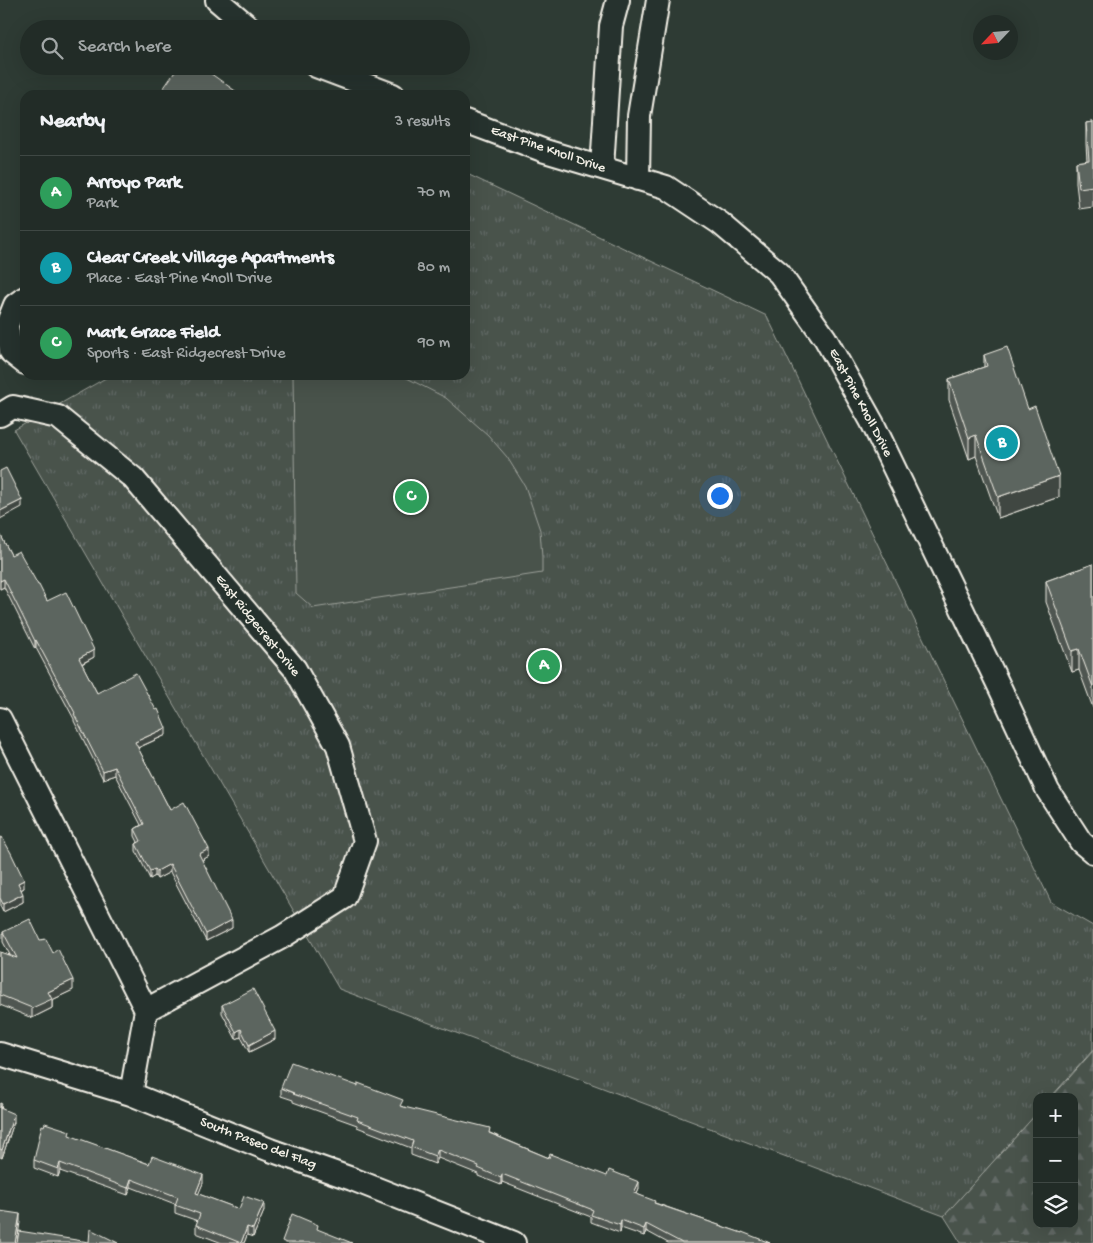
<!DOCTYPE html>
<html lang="en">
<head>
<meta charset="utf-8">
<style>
  :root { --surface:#222c27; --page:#2a342f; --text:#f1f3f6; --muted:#a2a7a7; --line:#3f4844; --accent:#ff9aa2 }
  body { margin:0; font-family:"Gochi Hand",sans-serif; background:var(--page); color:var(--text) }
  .controls { position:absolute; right:15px; bottom:15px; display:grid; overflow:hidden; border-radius:10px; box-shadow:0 5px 20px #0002 }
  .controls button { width:45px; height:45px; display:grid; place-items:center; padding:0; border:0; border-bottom:1px solid var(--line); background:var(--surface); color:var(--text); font:25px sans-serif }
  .compass { position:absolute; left:973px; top:15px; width:45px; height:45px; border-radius:50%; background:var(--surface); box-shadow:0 5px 20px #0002; rotate:244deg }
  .you { position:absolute; left:719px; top:495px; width:18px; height:18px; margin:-12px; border:4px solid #fff; border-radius:50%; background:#1a73e8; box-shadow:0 0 0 8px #1a73e833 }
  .badge { display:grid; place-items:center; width:32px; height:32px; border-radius:50%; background:var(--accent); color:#fff; font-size:16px; font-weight:700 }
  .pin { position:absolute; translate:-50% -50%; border:2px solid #fff; box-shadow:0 1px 5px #0006 }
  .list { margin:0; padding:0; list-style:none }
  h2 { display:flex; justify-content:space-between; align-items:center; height:65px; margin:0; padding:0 20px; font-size:21px }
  h2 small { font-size:16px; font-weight:400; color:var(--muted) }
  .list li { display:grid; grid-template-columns:32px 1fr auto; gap:15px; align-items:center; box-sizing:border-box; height:75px; padding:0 20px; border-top:1px solid var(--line) }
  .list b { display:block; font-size:19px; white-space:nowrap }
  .list p { margin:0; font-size:16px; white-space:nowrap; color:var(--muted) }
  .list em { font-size:16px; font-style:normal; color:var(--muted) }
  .icon { flex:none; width:28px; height:28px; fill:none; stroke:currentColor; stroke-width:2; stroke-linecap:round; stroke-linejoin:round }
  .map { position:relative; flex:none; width:1093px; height:1243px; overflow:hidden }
  .search { position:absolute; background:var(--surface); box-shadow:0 5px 20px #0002; left:20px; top:20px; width:450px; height:55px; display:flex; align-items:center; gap:12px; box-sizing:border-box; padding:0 18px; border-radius:28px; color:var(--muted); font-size:19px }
  .panel { position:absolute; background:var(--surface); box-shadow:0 5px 20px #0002; left:20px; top:90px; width:450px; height:290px; border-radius:15px }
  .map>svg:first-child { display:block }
  .forest { fill:url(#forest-firs); stroke:#9ea29a }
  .park { fill:url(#park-tufts); stroke:#9ea29a }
  .pitch { fill:#48524c; stroke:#9ea29a }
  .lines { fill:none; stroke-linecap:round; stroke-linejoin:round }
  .street-casing { stroke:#f4f1e8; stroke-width:26 }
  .street { stroke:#26332d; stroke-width:22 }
  .wall { fill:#4f5751; stroke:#f4f1e8 }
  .shaded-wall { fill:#404742; stroke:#f4f1e8 }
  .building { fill:#5c655e; stroke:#f4f1e8 }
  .labels { text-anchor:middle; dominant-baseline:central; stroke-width:4; stroke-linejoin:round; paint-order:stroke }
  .street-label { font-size:14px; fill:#f4f1e8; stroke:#26332d }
</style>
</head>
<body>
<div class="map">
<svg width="1093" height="1243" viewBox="0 0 1093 1243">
  <defs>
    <pattern id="forest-firs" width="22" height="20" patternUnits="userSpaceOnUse" patternTransform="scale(1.25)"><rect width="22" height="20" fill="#48524c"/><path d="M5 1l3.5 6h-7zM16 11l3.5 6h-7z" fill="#636b66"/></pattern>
    <pattern id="park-tufts" width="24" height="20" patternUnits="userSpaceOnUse" patternTransform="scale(1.25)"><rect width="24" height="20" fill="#48524c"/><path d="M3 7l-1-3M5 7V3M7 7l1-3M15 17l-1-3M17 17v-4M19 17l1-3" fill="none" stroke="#636b66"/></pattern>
  </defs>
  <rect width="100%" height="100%" fill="#2e3b34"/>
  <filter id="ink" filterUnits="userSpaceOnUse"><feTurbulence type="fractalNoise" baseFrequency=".02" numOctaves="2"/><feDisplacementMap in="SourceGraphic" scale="10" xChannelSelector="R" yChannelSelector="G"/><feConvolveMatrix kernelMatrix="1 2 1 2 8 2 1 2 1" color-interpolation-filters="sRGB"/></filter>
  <g filter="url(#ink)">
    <!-- forest -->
    <path class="forest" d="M1093,1051V1243H961L944,1216L1037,1113V1224H1074V1097H1052Z"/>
    <!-- park -->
    <path class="park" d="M465,173L767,316L1051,902L1093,926V1050L1051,1097H1037V1113L944,1216L339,989L14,430L111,375H465Z"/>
    <!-- pitch -->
    <path class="pitch" d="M293,375H396L405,377L446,398L488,435L507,457L525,486L540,530L542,557V573L313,608L296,593Z"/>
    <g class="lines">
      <defs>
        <path id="street" d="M217,0L251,29
          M316,66L393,95
          M465,121L545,151L666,187L720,223L779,273L825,338L872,422L1001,690L1048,791L1081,842L1093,852
          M602,168L611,26L618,0
          M638,179L639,116L658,0
          M25,298L15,305L7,325L11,352L25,363
          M0,415L13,407L58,417L133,478L295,669L338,746L365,841L345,897L282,937L146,1010
          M0,719L146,1010L131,1094
          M0,1054L131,1094L270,1150L352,1179L514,1243"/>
      </defs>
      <!-- street casing -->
      <use href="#street" class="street-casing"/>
      <!-- street -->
      <use href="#street" class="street"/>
    </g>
    <!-- wall -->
    <path class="wall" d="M163,89L241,95H163Z
      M1093,122V207L1079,209L1076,183V162L1087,161L1086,144V123Z
      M984,355L1059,497L998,518L976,456L969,459L949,400V379L984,367Z
      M0,534L11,555L38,585L47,601L94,657L82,664L97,693L166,735L138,748L170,810L209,856L202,860L232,928L206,941L170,872L157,879L155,876L150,879L136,851V844L138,842L135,836V829L141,825L115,775L103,779L74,721V719L36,648L35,649L4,587L0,589Z
      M1093,564V708L1079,670L1072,672L1046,602V581Z
      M0,838L24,888L21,890L23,902L3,912L0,906Z
      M3,932L40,940L73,990L52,1000V1008L32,1018L0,1005V952L10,955L3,942Z
      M222,1005L275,1039L249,1052L241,1037L236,1039L222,1013Z
      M281,1088L403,1107L490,1133L549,1158L639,1189L637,1194L655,1203L770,1243H668L646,1231L644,1236L621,1228L620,1233L591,1222V1217L502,1182L501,1185L478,1176V1174L438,1158L435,1164L411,1155V1148L357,1127V1125L293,1102V1100L281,1096Z
      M0,1103L2,1109L14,1122L2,1158L0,1157Z
      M70,1136L203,1183L198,1194L239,1209L264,1211L253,1237L247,1235L244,1243H222L196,1233V1225L198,1221L175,1213V1204L131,1187L128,1195L60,1171L58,1177L34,1168V1160Z"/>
    <!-- shaded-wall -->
    <path class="shaded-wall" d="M976,435V456L969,459V438Z
      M1059,476V497L998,518V497Z
      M22,500V507L0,519V511Z
      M4,579V587L0,589V581Z
      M36,640V648L35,649V641Z
      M1079,649V670L1072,672V651Z
      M94,650V657L79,665V658Z
      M166,728V735L135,749V742Z
      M115,767V775L103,779V771Z
      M209,849V856L199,862V854Z
      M170,864V872L157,879V871Z
      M155,869V876L150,879V871Z
      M24,880V888L18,891V883Z
      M23,894V902L3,912V904Z
      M232,920V928L206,941V934Z
      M73,980V990L52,1000V1008L32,1018V1008L48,992Z
      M241,1029V1037L236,1039V1032Z
      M275,1031V1039L249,1052V1045Z
      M14,1114V1122L2,1158V1150Z
      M438,1150V1158L435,1164V1156Z
      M60,1163V1171L58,1177V1169Z
      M502,1174V1182L501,1185V1178Z
      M203,1175V1183L196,1200V1193Z
      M131,1179V1187L128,1195V1188Z
      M639,1182V1189L634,1201V1193Z
      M264,1203V1211L253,1237V1229Z
      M20,1214V1222L17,1243H15Z
      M621,1220V1228L620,1233V1225Z
      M646,1224V1231L644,1236V1229Z
      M247,1227V1235L244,1243H241Z"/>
    <!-- building -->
    <path class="building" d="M179,66H200L241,95H172L163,89Z
      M1093,122V186L1079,188L1076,162L1089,160L1086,123Z
      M1007,347L1028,409L1035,406L1059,476L998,497L976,435L969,438L949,379L987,366L984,355Z
      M6,468L22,500L0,511V471Z
      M0,534L11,555L19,551L38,585H39L47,601L66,592L94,650L79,658L97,693L136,673L156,710L158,709L166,728L135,742L170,810L184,802L209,849L199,854L232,920L206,934L170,864L157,871L155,869L150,871L136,844L141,841L135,829L144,824L115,767L103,771L74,714L75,713L36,640L35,641L4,579L0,581Z
      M1093,564V687L1079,649L1072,651L1046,581Z
      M2,837L11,853L24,880L18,883L23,894L3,904L0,898V838Z
      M30,919L40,940L46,939L53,953L58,949L73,980L48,992L52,999L32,1008L0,995V952L17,958L3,932Z
      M253,989L275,1031L249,1045L241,1029L236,1032L222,1005Z
      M291,1062L358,1086V1083L403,1100L400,1106L490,1128L489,1133L549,1158L550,1154L607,1176L609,1170L639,1182L634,1193L655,1201L654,1203L742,1233V1232L770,1243H682L646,1224L644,1229L621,1220L620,1225L591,1215L593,1210L502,1174L501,1178L478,1168L479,1166L438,1150L435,1156L411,1147L413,1141L357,1120L358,1117L293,1094L294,1093L281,1088Z
      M0,1103L2,1104L0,1108L14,1114L2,1150L0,1149Z
      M45,1123L70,1131L69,1135L149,1164L152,1156L203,1175L196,1193L239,1209L244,1196L264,1203L253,1229L247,1227L241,1243L196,1225L200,1214L175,1205L178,1197L131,1179L128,1188L60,1163L58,1169L34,1160L42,1125L44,1126Z
      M0,1211L20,1214L15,1243H0Z
      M292,1214L318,1225L317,1229L352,1243H286L282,1241Z
      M90,1229L118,1243H17L19,1231L89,1242Z"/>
  </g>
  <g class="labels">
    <!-- street labels -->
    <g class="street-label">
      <text transform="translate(548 150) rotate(19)">East Pine Knoll Drive</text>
      <text transform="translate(860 403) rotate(62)">East Pine Knoll Drive</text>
      <text transform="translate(257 626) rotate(51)">East Ridgecrest Drive</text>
      <text transform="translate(258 1144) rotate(21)">South Paseo del Flag</text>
    </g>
  </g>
</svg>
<div class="controls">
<button>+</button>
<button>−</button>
<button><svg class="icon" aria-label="layers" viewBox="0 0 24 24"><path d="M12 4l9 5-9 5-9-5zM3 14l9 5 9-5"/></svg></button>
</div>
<svg class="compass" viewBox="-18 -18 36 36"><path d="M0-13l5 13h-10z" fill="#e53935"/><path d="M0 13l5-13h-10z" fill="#a2a7a7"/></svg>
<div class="you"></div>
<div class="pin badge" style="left:544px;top:666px;background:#2e9e5b">A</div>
<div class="pin badge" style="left:1002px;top:443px;background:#0f9aa8">B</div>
<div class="pin badge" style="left:411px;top:497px;background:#2e9e5b">C</div>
<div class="search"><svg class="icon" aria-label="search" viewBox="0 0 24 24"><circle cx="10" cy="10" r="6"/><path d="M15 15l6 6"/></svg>Search here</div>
<section class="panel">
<h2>Nearby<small>3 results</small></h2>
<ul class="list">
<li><span class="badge" style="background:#2e9e5b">A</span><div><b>Arroyo Park</b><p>Park</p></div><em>70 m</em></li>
<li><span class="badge" style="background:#0f9aa8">B</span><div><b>Clear Creek Village Apartments</b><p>Place · East Pine Knoll Drive</p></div><em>80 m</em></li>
<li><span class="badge" style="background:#2e9e5b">C</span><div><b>Mark Grace Field</b><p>Sports · East Ridgecrest Drive</p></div><em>90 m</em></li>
</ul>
</section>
</div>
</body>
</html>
